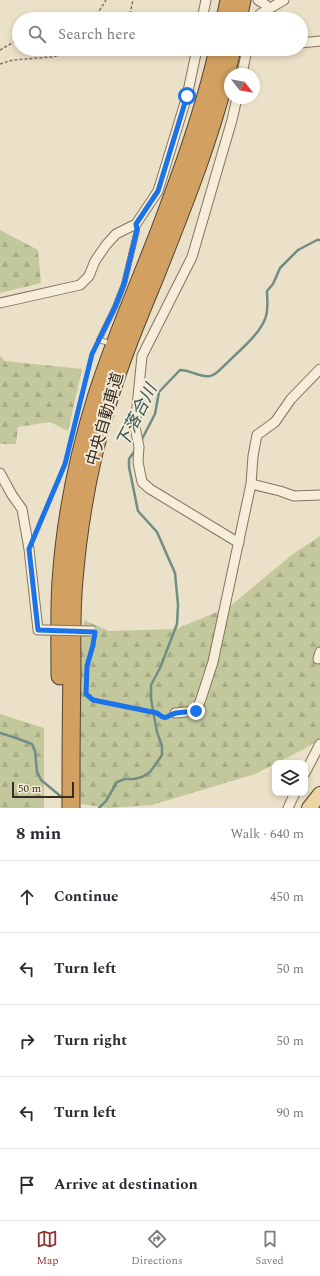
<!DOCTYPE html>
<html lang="en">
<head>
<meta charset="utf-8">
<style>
  :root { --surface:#fff; --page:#f7f7f7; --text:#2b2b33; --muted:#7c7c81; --line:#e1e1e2; --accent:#8f3433 }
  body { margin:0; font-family:Spectral,"Noto Sans JP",serif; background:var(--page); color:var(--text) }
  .controls { position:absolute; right:12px; bottom:12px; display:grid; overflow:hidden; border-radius:8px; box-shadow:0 2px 6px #0003 }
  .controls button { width:36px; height:36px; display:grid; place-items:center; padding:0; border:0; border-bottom:1px solid var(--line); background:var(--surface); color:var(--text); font:20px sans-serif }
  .compass { position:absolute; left:224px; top:68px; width:36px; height:36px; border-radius:50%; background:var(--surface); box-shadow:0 2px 6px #0003; rotate:121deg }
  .scale { position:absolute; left:12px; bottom:10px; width:62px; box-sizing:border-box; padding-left:4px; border:2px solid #372c21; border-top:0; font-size:11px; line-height:14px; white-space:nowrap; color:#372c21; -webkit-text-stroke:3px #f3ebd7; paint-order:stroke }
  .stop { position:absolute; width:12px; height:12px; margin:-9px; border:3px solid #1a73e8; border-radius:50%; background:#fff }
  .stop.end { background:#1a73e8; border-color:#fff; box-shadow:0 1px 4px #0008 }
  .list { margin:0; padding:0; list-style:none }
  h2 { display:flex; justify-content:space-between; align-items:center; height:52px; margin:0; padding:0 16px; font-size:17px }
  h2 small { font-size:13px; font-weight:400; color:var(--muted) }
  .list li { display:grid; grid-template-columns:26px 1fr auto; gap:12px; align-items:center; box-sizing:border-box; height:72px; padding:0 16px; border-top:1px solid var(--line) }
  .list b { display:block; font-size:15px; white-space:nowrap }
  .list em { font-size:13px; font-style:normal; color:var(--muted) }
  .icon { flex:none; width:22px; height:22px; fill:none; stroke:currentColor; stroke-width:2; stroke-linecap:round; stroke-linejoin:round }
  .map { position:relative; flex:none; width:320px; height:808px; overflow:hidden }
  .search { position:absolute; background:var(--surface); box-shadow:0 2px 6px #0003; left:12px; right:12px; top:12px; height:44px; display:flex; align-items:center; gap:10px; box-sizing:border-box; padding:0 14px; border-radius:22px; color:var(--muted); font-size:15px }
  .sheet { height:412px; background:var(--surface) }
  nav { display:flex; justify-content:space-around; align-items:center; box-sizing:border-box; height:56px; border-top:1px solid var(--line); background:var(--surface); font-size:11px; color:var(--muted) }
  nav a { display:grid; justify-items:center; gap:2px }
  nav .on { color:var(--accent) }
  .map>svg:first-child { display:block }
  .forest { fill:url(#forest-firs) }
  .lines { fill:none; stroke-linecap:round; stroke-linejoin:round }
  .stream { stroke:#708d86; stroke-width:2.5 }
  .service-casing { stroke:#85735e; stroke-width:6 }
  .minor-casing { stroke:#85735e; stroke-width:11 }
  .primary-casing { stroke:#544232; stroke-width:16 }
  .motorway-casing { stroke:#544232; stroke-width:19 }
  .path { stroke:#85735e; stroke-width:1.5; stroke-dasharray:3 2; stroke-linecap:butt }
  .service { stroke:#f6eeda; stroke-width:4.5 }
  .minor { stroke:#f6eeda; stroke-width:9 }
  .primary { stroke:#ead5a3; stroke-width:14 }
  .motorway { stroke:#d2a161; stroke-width:17 }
  .minor-bridge-casing { stroke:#85735e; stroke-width:11; stroke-linecap:butt }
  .minor-bridge { stroke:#f6eeda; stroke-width:9 }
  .route { stroke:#1a73e8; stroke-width:5 }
  .labels { text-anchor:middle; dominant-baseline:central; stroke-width:4; stroke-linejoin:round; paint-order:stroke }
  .street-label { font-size:16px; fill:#372c21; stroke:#f3ebd7 }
  .water-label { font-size:17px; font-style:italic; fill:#315553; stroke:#f3ebd7 }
</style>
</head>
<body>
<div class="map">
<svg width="320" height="808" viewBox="0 0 320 808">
  <defs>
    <pattern id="forest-firs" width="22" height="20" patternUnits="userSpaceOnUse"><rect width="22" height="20" fill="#c3c89c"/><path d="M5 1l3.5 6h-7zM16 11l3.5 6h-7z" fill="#a8ac86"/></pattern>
  </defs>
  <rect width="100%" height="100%" fill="#ebe1c8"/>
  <!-- forest -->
  <path class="forest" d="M0,230L38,250L41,283L0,293Z
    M0,356L5,361L82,369L68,431L50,422L18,427L16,444H0Z
    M320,536V739L304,749L255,774L152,805L109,808L81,804L77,755L76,698L84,620L109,631L176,629L229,607L293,554Z
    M0,714L44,728V808H0Z"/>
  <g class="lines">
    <!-- stream -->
    <path class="stream" d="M141,441L155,414L159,392L180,370C191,370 200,378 210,376C217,375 222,367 227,363C239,351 259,335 265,319C269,310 267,300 267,291L273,284L280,268L298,250L317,240H320
      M0,733L16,738L32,744L35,751L37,772L41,780L64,799
      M99,808L106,801L117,782L125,779H134L142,777L150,772L162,755V746L157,732L151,699V685L160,668L177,624L178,605L175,573L171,564L157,532L138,511L129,467V459L136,449"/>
    <defs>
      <path id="service" d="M106,342L99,340L115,307L124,284L137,230L136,224"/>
      <path id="minor" d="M258,0L266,5L268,10
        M202,19L206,0
        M257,19L260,14L284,0
        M301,43L320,41
        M242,74L247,49
        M237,98L232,120L192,257L142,356L135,427L139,447L138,462L142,482L150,489L239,543
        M0,303L80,285L89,276L95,261L106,245L116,234L136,224L158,191L187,96L197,49
        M0,473L12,495L22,509L29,549L38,630H45
        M251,484L280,491L294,496L320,495
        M318,659L320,652
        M175,713L196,711L201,699L213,662L251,484L253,456L257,435L275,422L291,399L320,369
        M305,773L320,744
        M288,808L295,793"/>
      <path id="primary" d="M309,808L320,794"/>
      <path id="motorway" d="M225,19L229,0
        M238,19L242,0
        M60,676C60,645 59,612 61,581C65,521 78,456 96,398C116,334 144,274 167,211C187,158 206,104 218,49
        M71,808C71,763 71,719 72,674C72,643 71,611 74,580C79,520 90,459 108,402C121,359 138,318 155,277C185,202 215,127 232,49"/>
    </defs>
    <!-- service casing -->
    <use href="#service" class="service-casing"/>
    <!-- minor casing -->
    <use href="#minor" class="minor-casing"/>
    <!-- primary casing -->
    <use href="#primary" class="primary-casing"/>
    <!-- motorway casing -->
    <use href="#motorway" class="motorway-casing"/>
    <!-- path -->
    <path class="path" d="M94,19L106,0
      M129,19L133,0
      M0,50L19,39
      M0,64L13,60L52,57L88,49
      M80,405L92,354L97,345
      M35,535L64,466
      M94,638L87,666L86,694L93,699L137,708L157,713L162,717H168"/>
    <!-- service -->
    <use href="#service" class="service"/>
    <!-- minor -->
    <use href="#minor" class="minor"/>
    <!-- primary -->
    <use href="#primary" class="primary"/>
    <!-- motorway -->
    <use href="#motorway" class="motorway"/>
    <defs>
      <path id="minor-bridge" d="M45,630L91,631"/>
    </defs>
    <!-- minor-bridge casing -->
    <use href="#minor-bridge" class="minor-bridge-casing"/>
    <!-- minor-bridge -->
    <use href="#minor-bridge" class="minor-bridge"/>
  </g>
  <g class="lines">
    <!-- route -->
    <path class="route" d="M187,96L158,191L136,224L137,230L124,284L115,307L92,354L65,464L29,549L38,630L95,632L93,645L87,666L86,694L93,700L157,713C168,722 166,715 176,713C182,712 190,712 196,711"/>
  </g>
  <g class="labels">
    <!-- street labels -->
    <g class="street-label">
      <text transform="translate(105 419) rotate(-74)">中央自動車道</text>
    </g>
    <!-- water labels -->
    <g class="water-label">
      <text transform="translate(137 416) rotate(-63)">下落合川</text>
    </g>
  </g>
</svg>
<div class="controls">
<button><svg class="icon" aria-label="layers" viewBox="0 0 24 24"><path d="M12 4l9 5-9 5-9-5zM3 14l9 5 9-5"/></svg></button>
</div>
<svg class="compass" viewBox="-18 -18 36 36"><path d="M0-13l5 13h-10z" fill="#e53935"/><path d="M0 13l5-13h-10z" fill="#7c7c81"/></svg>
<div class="scale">50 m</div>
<div class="stop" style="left:187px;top:96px"></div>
<div class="stop end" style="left:196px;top:711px"></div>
<div class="search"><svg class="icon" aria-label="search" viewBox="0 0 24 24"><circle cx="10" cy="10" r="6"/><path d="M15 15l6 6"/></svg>Search here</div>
</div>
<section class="sheet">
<h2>8 min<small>Walk · 640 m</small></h2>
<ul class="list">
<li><svg class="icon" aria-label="ahead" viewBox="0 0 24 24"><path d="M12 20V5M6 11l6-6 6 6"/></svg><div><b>Continue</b></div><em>450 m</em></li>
<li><svg class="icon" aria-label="left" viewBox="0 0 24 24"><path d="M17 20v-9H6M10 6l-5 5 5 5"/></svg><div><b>Turn left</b></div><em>50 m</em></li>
<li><svg class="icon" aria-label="right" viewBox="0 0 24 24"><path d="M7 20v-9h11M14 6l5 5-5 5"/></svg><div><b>Turn right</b></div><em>50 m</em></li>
<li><svg class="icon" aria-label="left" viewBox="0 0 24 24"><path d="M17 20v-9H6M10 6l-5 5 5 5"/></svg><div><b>Turn left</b></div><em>90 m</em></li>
<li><svg class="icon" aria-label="arrive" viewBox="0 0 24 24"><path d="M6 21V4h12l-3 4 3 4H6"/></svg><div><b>Arrive at destination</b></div></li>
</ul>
</section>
<nav>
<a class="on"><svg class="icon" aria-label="map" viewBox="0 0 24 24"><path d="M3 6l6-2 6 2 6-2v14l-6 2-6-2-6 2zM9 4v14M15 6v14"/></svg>Map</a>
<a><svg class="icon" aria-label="directions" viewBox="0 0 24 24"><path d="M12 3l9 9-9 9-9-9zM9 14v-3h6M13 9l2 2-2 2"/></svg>Directions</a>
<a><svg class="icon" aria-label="saved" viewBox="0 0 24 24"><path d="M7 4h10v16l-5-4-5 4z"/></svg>Saved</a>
</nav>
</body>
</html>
